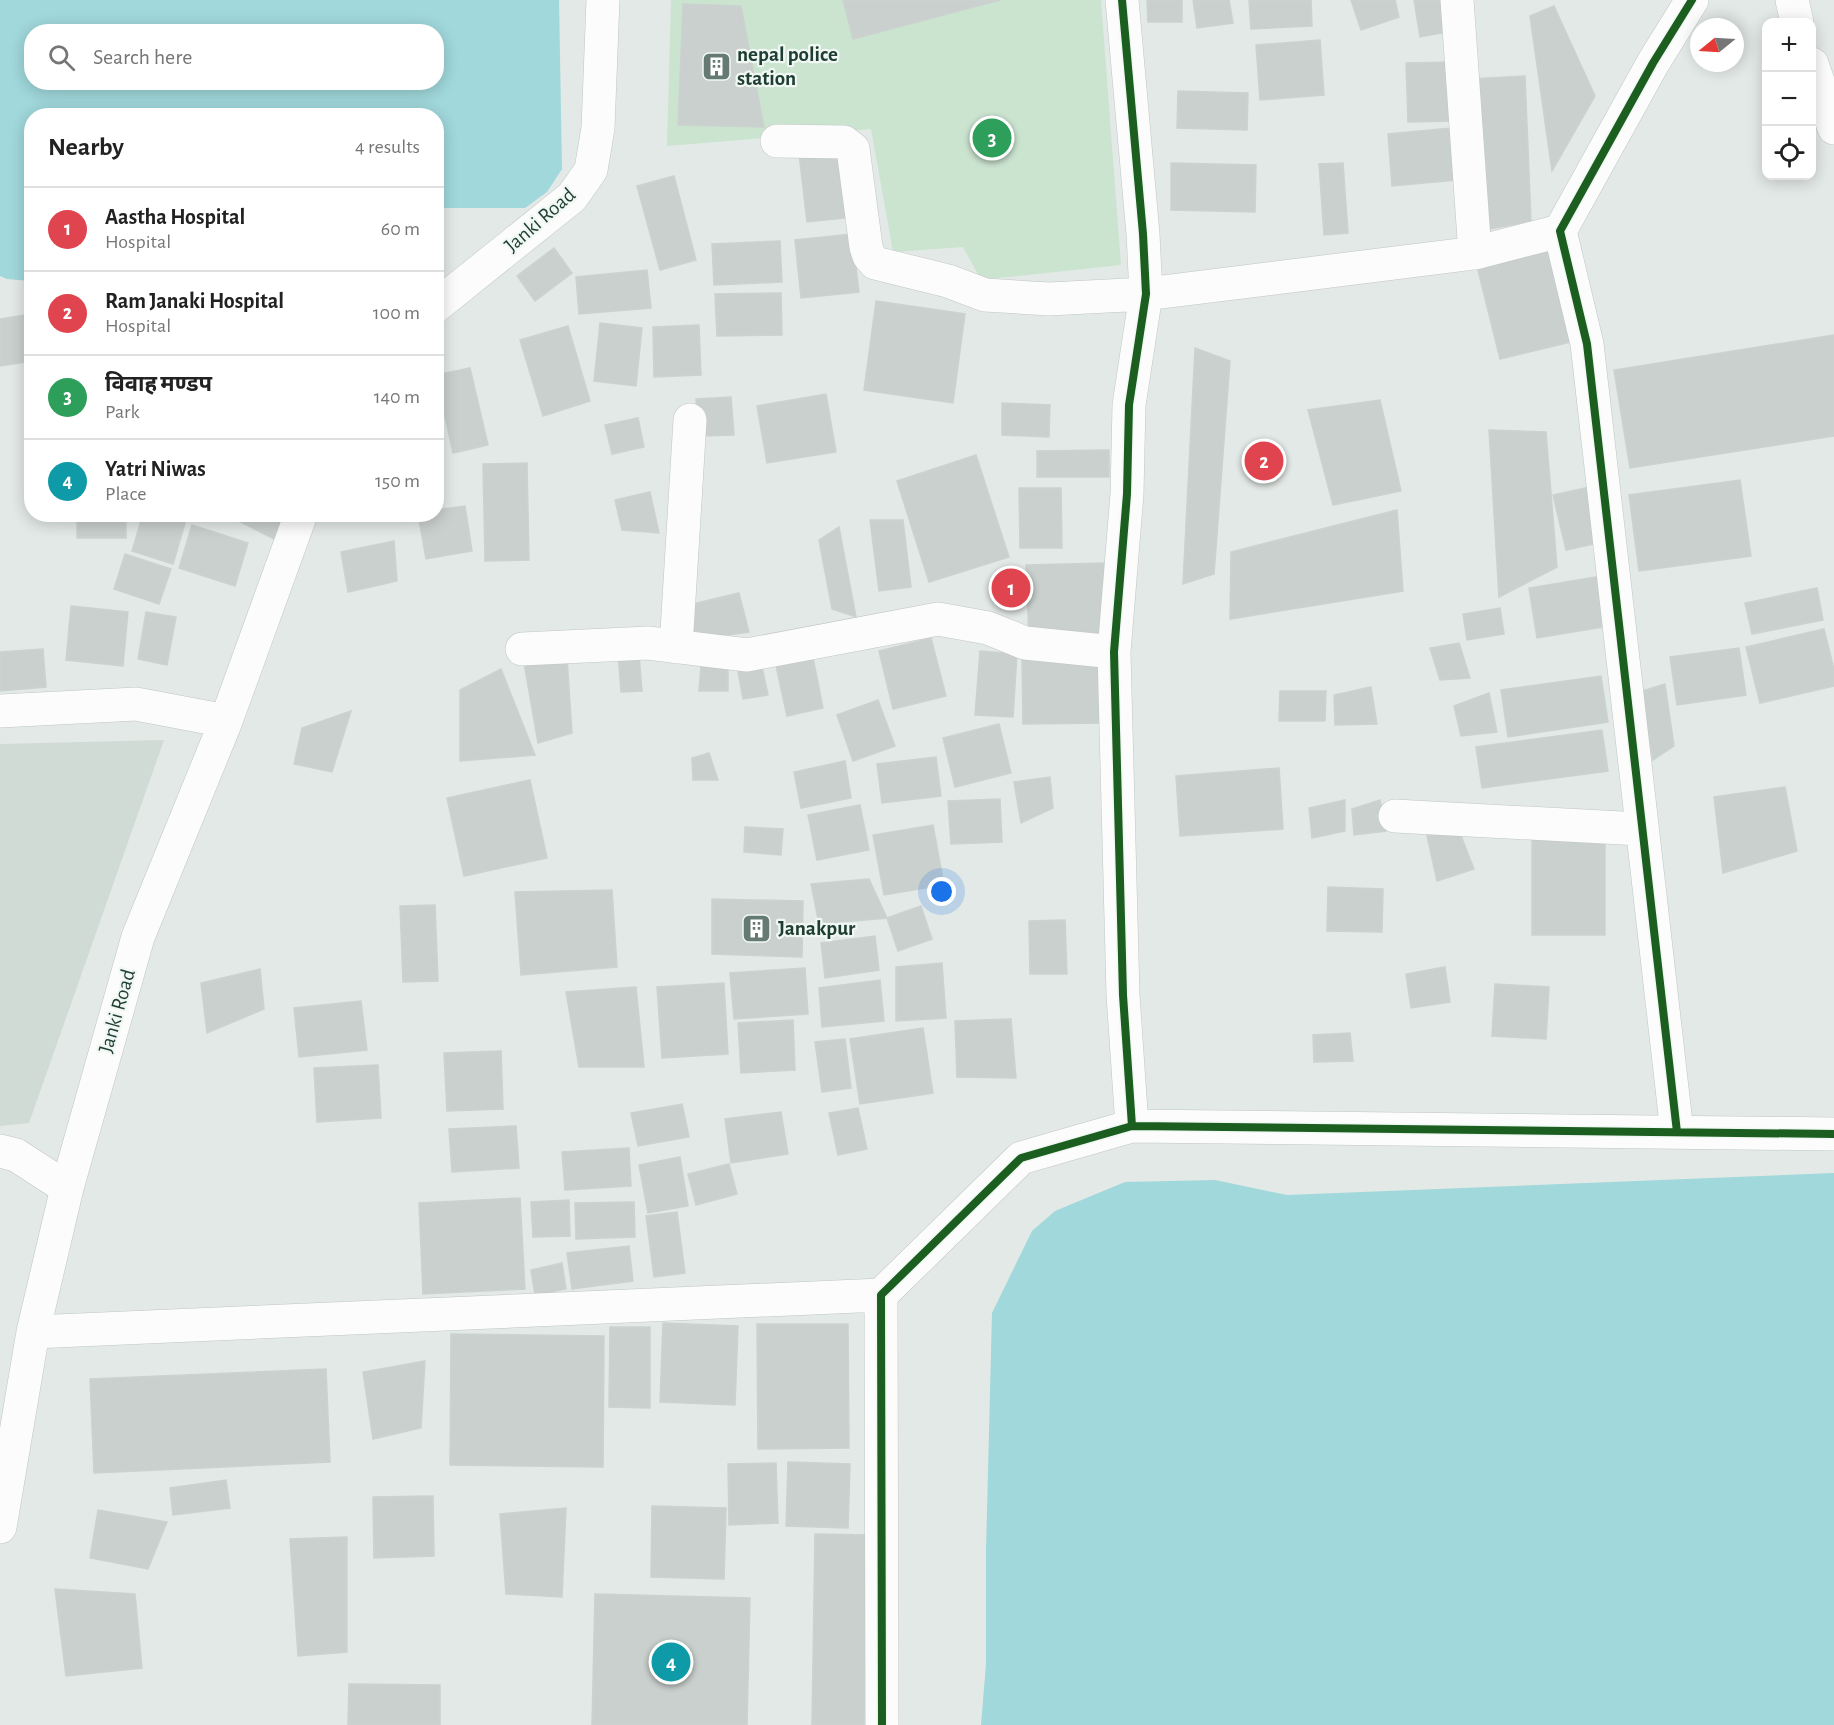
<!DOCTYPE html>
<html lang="en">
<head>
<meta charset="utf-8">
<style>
  :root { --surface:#fff; --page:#f6f6f6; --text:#222; --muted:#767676; --line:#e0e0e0; --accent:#111827 }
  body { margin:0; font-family:"Alegreya Sans","Noto Sans Devanagari",sans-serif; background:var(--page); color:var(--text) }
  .controls { position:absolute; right:18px; top:18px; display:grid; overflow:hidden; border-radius:12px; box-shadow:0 3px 15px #0003 }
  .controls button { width:54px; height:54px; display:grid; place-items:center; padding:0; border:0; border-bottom:2px solid var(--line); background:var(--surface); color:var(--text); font:30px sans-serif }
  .compass { position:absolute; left:1690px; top:18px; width:54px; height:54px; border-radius:50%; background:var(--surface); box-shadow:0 3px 15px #0003; rotate:252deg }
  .you { position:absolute; left:942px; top:892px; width:21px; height:21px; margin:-15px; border:4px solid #fff; border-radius:50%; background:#1a73e8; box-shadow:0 0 0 9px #1a73e833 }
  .badge { display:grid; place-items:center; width:39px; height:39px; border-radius:50%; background:var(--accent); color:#fff; font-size:20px; font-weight:700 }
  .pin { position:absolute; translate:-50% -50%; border:3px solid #fff; box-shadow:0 2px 6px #0006 }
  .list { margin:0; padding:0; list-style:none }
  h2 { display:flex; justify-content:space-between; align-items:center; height:78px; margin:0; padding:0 24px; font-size:26px }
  h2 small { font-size:20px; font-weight:400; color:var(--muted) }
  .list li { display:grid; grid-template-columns:39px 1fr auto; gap:18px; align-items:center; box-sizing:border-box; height:84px; padding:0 24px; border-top:2px solid var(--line) }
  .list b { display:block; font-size:22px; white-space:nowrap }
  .list p { margin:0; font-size:20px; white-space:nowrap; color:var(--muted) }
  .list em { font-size:20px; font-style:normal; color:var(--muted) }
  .icon { flex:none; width:33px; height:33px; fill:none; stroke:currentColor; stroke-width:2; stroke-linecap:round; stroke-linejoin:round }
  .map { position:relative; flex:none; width:1834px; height:1725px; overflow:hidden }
  .search { position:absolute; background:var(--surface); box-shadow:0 3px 15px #0003; left:24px; top:24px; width:420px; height:66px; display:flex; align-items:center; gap:15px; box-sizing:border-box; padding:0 21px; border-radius:24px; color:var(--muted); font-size:22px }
  .panel { position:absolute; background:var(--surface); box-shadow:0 3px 15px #0003; left:24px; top:108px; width:420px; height:414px; border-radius:24px }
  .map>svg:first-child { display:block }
  .built { fill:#d0dbd5 }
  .green { fill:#cbe4d0 }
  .water { fill:#a0d8db; fill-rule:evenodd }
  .building { fill:#cad0cd; stroke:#cbd2cf; stroke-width:1.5 }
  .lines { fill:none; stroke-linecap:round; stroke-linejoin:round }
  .minor-casing { stroke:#c0c6c3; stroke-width:34 }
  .minor { stroke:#fbfcfb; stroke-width:33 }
  .cycleway-casing { stroke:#f1f8f4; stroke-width:11 }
  .cycleway { stroke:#1b5e20; stroke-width:8 }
  .labels { text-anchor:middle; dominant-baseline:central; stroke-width:4.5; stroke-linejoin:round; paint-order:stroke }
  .poi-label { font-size:21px; font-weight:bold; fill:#1f3e33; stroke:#f1f8f4; text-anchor:start }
  .street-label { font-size:21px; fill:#1f3e33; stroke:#f1f8f4 }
</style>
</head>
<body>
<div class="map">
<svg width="1834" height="1725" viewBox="0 0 1834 1725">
  <rect width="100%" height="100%" fill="#e3e9e6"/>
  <!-- built -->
  <path class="built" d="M164,740L29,1123L0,1126V744Z"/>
  <!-- green -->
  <path class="green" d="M671,0H1101L1121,265L981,280L963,247L893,252L871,129L667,146Z"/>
  <!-- water -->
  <path class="water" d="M0,0H559L562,169L547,192L525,208H437L436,116H32L31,281L7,279L0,276ZM32,32H436V82H32Z
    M1834,1173V1725H981L986,1664V1551L992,1313L1032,1231L1055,1211L1125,1182L1215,1180L1287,1195Z"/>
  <!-- building -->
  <path class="building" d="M843,0H1000L853,39Z
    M1147,0H1182V22H1148Z
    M1193,0H1229L1233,23L1197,28Z
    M1249,0H1311L1312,26L1251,29Z
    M1351,0H1395L1399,17L1361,30Z
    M1414,0H1448L1453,31L1420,37Z
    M683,4L741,6L764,127L678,125Z
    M1554,6L1595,96L1552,171L1530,16Z
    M1320,40L1324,95L1260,100L1256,45Z
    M1454,62L1455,121L1408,122L1406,63Z
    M1525,76L1531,221L1480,231L1470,79Z
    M1178,91L1248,93L1247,130L1177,128Z
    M1451,128L1456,180L1392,186L1388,134Z
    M846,148L853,217L807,222L799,154Z
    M1171,163L1256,165L1255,212L1171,210Z
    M1343,163L1348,233L1324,235L1319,164Z
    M674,176L696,260L660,270L637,186Z
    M852,234L859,292L801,298L795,240Z
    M780,241L782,282L714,285L712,244Z
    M1552,247L1575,341L1500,359L1477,266Z
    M554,248L572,273L535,301L517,276Z
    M647,270L651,308L579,314L576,277Z
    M781,293L782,335L717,336L715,294Z
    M876,301L965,314L953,403L864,390Z
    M32,314V361L0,366V319Z
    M600,323L642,328L636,386L594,381Z
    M699,325L701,375L654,377L653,327Z
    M568,326L590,401L543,416L520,340Z
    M1834,335V436L1630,468L1614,370Z
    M1195,348L1230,361L1214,574L1183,584Z
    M470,368L488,445L453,453L436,375Z
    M826,394L836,452L767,463L757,406Z
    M731,397L734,435L699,436L696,399Z
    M1380,400L1401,491L1333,505L1308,410Z
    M1002,403L1050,405L1049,437L1002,435Z
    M638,418L644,447L612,454L605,425Z
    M1489,430L1546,432L1557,567L1499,597Z
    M1109,450V477H1037V451Z
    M976,455L1009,557L929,582L897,481Z
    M527,463L529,560L485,561L483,464Z
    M1740,480L1751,556L1639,571L1629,495Z
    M1590,487L1603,542L1566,550L1553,495Z
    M1019,488H1061L1062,548H1020Z
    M650,492L659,533L622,530L615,500Z
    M465,506L472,551L426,559L418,514H436V510Z
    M1397,510L1403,591L1230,619L1231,552Z
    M77,514H126V538H77Z
    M143,514H168L186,520L173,564L132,551Z
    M230,514H289L276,540L229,516Z
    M870,520H903L911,587L879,591Z
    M192,525L248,543L235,586L179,568Z
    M839,527L856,617L832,609L819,540Z
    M394,541L397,581L348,592L341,552Z
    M125,554L171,569L159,604L114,589Z
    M1107,563L1110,637L1029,639L1026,565Z
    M1601,576L1610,626L1537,638L1529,588Z
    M1817,588L1823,620L1752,634L1745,603Z
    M739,593L749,632L691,640L688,605Z
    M71,606L128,612L123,666L66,660Z
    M1500,608L1504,634L1467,640L1463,614Z
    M146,612L176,617L167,665L138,659Z
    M1824,629L1834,669V686L1760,703L1746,647Z
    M931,638L946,696L893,709L879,651Z
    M1459,643L1470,678L1440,680L1430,648Z
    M1739,648L1746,695L1677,705L1670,657Z
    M43,649L46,687L0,691V652Z
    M980,651L1017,654L1013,717L975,715Z
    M618,652L639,656L642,691L621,692Z
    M812,653L823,708L787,716L775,661Z
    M567,658L572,733L538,743L524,663Z
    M1103,659L1104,723L1023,724L1022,660Z
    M728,663V691H699L701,665Z
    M762,667L768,695L743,699L738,671Z
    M501,669L535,755L460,761V690Z
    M1601,676L1608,722L1508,737L1501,690Z
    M1665,684L1674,746L1653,760L1639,692Z
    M1371,687L1377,724L1335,725L1334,695Z
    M1280,691H1326L1325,721H1279Z
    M1489,693L1497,732L1461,736L1454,706Z
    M878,700L895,746L853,761L837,715Z
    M351,711L332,772L294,764L302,728Z
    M999,724L1011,773L955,787L943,738Z
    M1602,730L1608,771L1482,788L1476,747Z
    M709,753L718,780H693L692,758Z
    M936,757L941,796L882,803L877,764Z
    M845,761L851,798L801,808L794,772Z
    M1279,768L1283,829L1180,836L1176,776Z
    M1050,777L1053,808L1021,823L1014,782Z
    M530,780L547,858L464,876L447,798Z
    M1785,787L1797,851L1723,873L1714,797Z
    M1000,799L1002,842L951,844L948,801Z
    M1345,800V831L1312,838L1309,808Z
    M1380,800L1386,831L1354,835L1352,809Z
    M860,805L869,850L817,860L808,815Z
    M1456,823L1474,869L1437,881L1426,831Z
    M933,825L944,885L884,895L873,835Z
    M745,827L783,829L781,855L744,852Z
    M1532,839H1605V935H1532Z
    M869,879L887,918L819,924L811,884Z
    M1328,887L1383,889L1382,932L1327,931Z
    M612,890L617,967L521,975L515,892Z
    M712,899L803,901L802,957L712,954Z
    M435,905L438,981L403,982L400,906Z
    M921,906L932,939L898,951L887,918Z
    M1065,920L1067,974H1030L1029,921Z
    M875,936L879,970L825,978L821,943Z
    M942,963L946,1018L896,1021V967Z
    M1445,967L1450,1002L1411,1008L1406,974Z
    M805,968L808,1014L734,1019L730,973Z
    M260,969L264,1009L207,1033L201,983Z
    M880,980L884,1021L822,1027L819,988Z
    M724,983L728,1054L662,1058L657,987Z
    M1495,984L1549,987L1546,1039L1492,1036Z
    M636,987L644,1067H579L566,992Z
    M361,1001L367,1050L299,1057L294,1008Z
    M1011,1019L1016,1078L957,1077L955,1021Z
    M793,1020L795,1070L741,1073L738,1023Z
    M923,1028L933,1093L860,1104L850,1039Z
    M1350,1033L1353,1061L1314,1062L1313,1035Z
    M845,1039L851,1088L822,1092L815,1042Z
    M501,1051L503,1109L447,1111L444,1053Z
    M378,1065L381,1118L317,1122L314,1068Z
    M682,1104L689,1137L638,1146L631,1113Z
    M858,1108L867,1149L838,1155L829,1113Z
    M781,1112L788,1154L731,1163L725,1119Z
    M516,1126L519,1168L452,1172L449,1129Z
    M629,1148L631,1186L565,1190L562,1152Z
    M680,1157L688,1206L648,1213L639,1165Z
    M729,1164L737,1194L696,1205L688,1174Z
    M520,1198L525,1289L423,1294L419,1203Z
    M569,1200L570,1236L533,1237L531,1202Z
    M634,1202L635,1237L576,1239L575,1203Z
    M677,1212L685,1273L654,1277L646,1216Z
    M629,1246L633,1281L572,1289L567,1253Z
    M562,1263L566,1289L535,1295L531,1270Z
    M663,1323L738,1326L735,1405L660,1402Z
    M757,1324H848L849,1448L758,1449Z
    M610,1327H650V1408L609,1407Z
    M451,1334L604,1336L603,1467L450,1465Z
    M425,1361L421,1428L373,1439L363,1372Z
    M326,1369L330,1462L94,1473L90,1379Z
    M788,1462L850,1464L848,1528L786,1526Z
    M776,1463L778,1523L729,1525L728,1464Z
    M226,1480L230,1508L173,1515L170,1488Z
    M433,1496L434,1556L374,1558L373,1497Z
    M652,1506L726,1508L724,1579L651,1577Z
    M566,1508L562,1597L506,1594L500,1514Z
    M98,1510L167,1522L148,1569L90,1558Z
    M815,1534L867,1535L864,1725H812Z
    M347,1537V1652L298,1656L290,1539Z
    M55,1589L135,1594L142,1668L66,1676Z
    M595,1594L750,1598L747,1725H592Z
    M349,1684L440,1685V1725H348Z"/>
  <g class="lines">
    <defs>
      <path id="minor" d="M1122,0L1143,234L1146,294L1129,405L1127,494L1114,652L1123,995L1132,1126
        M1457,0L1475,253
        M1792,0L1797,22
        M1812,64L1834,128
        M777,141L844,142L853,149L866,247L869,256L875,263L948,281L985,295L1049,299L1146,294L1475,253L1560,231
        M436,306L572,197L591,170L598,128L603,0
        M676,647L690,420
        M522,649L648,643L747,655L938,619L988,628L1025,643L1114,652
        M0,711L136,704L226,721
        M1395,816L1641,829
        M1677,1132L1587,344L1560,231L1653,63L1692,0
        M0,1151L16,1155L67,1188
        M33,1332L881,1295
        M0,1527L33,1332L67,1188L138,937L226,721L301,514
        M882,1725L881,1295L1021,1158L1132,1126L1834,1134"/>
    </defs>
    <!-- minor casing -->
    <use href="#minor" class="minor-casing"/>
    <!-- minor -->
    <use href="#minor" class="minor"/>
    <defs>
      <path id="cycleway" d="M1122,0L1143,234L1146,294L1129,405L1127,494L1114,652L1123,995L1132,1126
        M1677,1132L1587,344L1560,231L1653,63L1692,0
        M882,1725L881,1295L1021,1158L1132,1126L1834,1134"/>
    </defs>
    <!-- cycleway casing -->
    <use href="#cycleway" class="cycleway-casing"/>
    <!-- cycleway -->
    <use href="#cycleway" class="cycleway"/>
  </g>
  <!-- icons -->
  <defs>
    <symbol id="building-square" viewBox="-11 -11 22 22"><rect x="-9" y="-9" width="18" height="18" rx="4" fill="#647a72" stroke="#f1f8f4"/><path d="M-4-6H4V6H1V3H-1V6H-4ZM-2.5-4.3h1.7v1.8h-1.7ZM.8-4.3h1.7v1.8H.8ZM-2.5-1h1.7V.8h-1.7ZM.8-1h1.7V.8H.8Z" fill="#fff"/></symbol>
  </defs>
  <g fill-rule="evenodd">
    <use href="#building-square" x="700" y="50" width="33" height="33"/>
    <use href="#building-square" x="740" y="912" width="33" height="33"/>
  </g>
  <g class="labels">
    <!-- poi labels -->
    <g class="poi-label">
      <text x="737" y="54">nepal police<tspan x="737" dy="24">station</tspan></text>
      <text x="778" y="928">Janakpur</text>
    </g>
    <!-- street labels -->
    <g class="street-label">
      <text transform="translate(540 220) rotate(-41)">Janki Road</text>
      <text transform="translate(117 1011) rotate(-74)">Janki Road</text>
    </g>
  </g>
</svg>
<div class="controls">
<button>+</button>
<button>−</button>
<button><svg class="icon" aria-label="locate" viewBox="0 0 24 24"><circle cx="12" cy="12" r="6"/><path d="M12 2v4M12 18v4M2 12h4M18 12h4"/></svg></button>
</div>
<svg class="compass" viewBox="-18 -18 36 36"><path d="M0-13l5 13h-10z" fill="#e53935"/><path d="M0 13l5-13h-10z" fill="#767676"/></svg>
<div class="you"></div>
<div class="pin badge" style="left:1011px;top:588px;background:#e0444e">1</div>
<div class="pin badge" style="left:1264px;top:461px;background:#e0444e">2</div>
<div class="pin badge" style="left:992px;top:138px;background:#2e9e5b">3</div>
<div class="pin badge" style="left:671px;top:1662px;background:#0f9aa8">4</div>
<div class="search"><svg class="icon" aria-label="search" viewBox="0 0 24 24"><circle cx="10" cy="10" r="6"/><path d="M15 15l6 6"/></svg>Search here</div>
<section class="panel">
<h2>Nearby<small>4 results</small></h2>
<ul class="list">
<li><span class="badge" style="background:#e0444e">1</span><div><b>Aastha Hospital</b><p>Hospital</p></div><em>60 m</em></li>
<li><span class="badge" style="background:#e0444e">2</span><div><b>Ram Janaki Hospital</b><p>Hospital</p></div><em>100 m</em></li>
<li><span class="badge" style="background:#2e9e5b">3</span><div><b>विवाह मण्डप</b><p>Park</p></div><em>140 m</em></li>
<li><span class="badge" style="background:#0f9aa8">4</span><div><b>Yatri Niwas</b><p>Place</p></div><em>150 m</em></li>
</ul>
</section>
</div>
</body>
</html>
